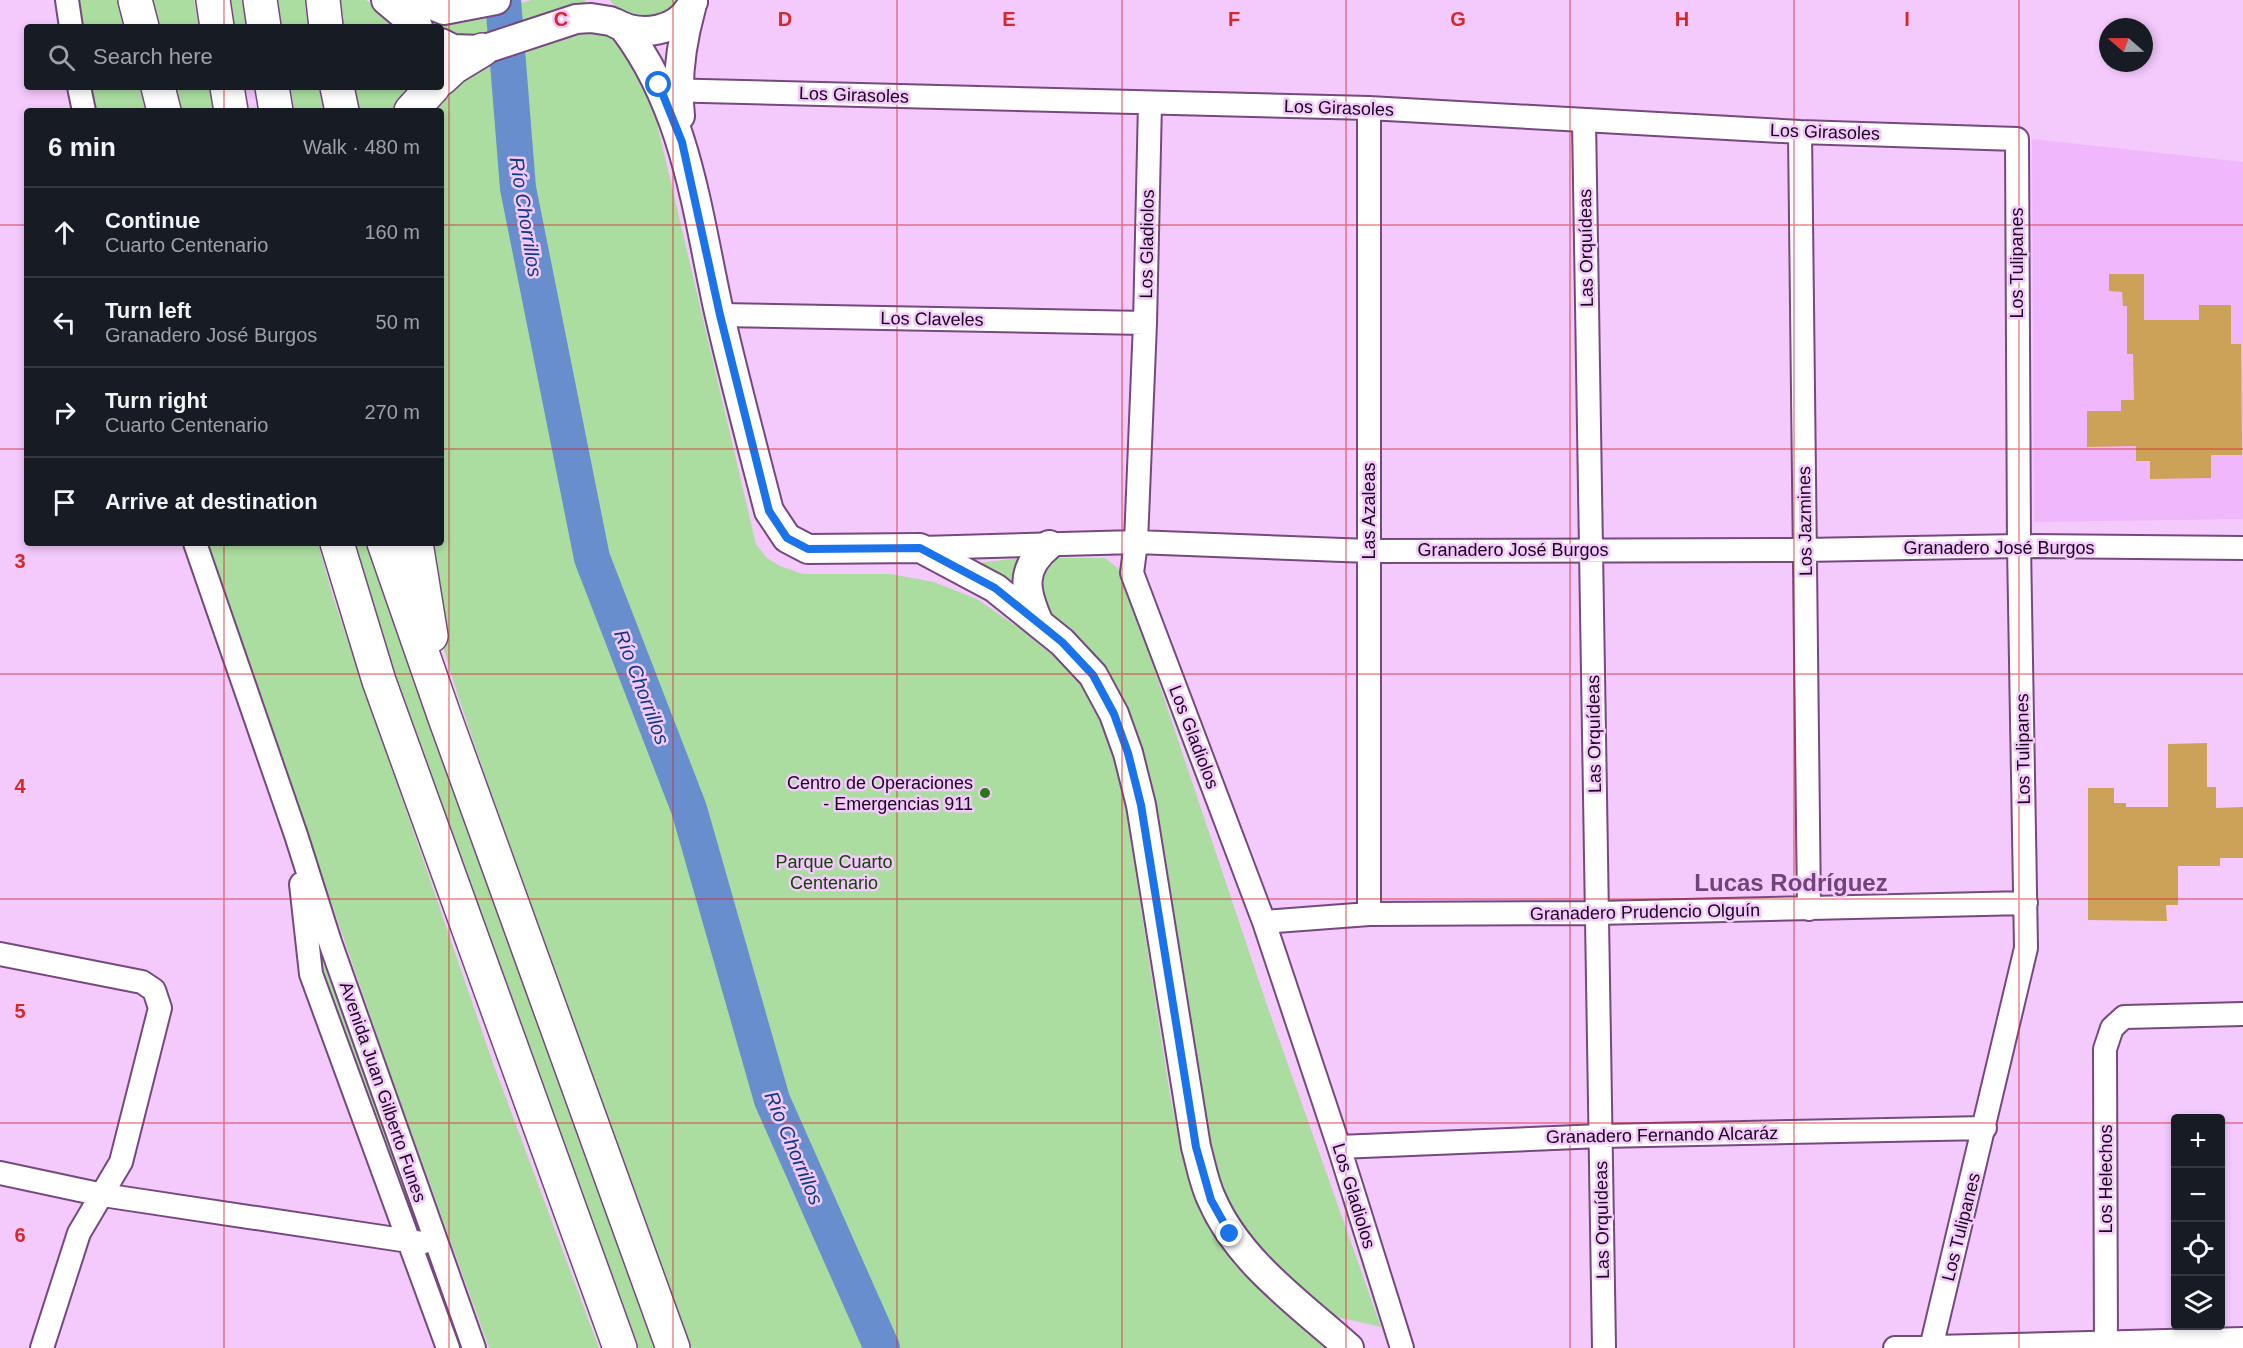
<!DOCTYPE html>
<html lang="en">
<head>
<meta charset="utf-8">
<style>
  :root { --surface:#171b24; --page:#20242c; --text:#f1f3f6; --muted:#9ea1a6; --line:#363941 }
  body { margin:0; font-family:Helvetica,sans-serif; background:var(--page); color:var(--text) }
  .controls { position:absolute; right:18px; bottom:18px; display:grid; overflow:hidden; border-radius:6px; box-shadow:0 3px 9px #0003 }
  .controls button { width:54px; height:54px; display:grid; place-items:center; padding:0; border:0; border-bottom:2px solid var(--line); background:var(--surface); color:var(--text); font:30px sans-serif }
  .compass { position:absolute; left:2099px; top:18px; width:54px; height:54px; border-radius:50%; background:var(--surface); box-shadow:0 3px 9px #0003; rotate:290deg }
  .stop { position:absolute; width:18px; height:18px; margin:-14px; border:4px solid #1a73e8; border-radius:50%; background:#fff }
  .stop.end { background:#1a73e8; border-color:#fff; box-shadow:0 2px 6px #0008 }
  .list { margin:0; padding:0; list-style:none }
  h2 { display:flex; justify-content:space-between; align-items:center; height:78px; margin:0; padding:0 24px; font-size:26px }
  h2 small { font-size:20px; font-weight:400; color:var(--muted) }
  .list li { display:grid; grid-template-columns:39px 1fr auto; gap:18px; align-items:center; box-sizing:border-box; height:90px; padding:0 24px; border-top:2px solid var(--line) }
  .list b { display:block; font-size:22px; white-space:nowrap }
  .list p { margin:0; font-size:20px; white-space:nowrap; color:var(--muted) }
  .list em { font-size:20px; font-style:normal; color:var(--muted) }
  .icon { flex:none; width:33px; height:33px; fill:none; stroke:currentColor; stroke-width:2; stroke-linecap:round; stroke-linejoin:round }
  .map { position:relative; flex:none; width:2243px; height:1348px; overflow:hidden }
  .search { position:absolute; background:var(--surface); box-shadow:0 3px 9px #0003; left:24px; top:24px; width:420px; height:66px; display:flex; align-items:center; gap:15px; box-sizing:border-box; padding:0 21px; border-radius:6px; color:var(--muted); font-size:22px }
  .panel { position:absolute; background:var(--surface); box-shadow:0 3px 9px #0003; left:24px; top:108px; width:420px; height:438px; border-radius:6px }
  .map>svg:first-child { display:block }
  .built { fill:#f1b7fd }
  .green { fill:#abdda1 }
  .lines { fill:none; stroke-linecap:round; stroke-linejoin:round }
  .river { stroke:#688ece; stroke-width:36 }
  .building { fill:#cca258 }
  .minor-casing { stroke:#764880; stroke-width:26 }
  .major-casing { stroke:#764880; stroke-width:32 }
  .highway-casing { stroke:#764880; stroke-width:36 }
  .minor { stroke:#fff; stroke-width:22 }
  .major { stroke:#fff; stroke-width:28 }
  .highway { stroke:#fff; stroke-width:33 }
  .route { stroke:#1a73e8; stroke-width:8 }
  .grid { fill:none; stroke:#d62828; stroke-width:1.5; stroke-opacity:0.55 }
  .poi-dot { fill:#2b751a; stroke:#f4c9fc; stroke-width:2 }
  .labels { text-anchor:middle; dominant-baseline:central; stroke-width:5; stroke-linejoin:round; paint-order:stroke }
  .street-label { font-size:18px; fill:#1a071e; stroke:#f4c9fc }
  .poi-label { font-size:18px; fill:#1a071e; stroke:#f4c9fc; text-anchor:end }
  .park-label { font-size:18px; fill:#104503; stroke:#f4c9fc }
  .water-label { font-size:20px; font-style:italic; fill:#0c3984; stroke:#f4c9fc }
  .district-label { font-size:24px; font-weight:bold; fill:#71437b; stroke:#f4c9fc }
  .grid-label { font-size:20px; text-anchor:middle; font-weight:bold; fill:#d62828; stroke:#f4c9fc; stroke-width:5; stroke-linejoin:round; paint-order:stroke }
</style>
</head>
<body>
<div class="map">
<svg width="2243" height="1348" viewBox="0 0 2243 1348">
  <rect width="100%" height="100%" fill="#f4c9fc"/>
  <!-- built -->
  <path class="built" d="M2032,139L2243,162V519L2034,522Z"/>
  <!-- green -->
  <path class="green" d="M78,0H122L128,27H82Z
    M150,0H194L199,27H156Z
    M222,0H245L250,27H227Z
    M276,0H310L314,27H280Z
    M329,0H366L400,27H333Z
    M531,0H585L587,6L489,37L463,38L441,31V27L429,25L415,12L476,17Z
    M610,0H678L673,8L664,17C640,17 624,22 610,0Z
    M577,30C584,31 594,30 601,33C628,43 641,78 652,102L756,544L767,558L780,566L803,574H891L934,582L977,599L1022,630L1070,670L1090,698L1108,736L1123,792L1170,1095L1186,1173L1204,1219L1244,1275L1326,1348H689L534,920L458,696L441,640L426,543H441V111H425L470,68Z
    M92,87H144L151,111H95Z
    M170,87H209L214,111H177Z
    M290,87H323L328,111H295Z
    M345,87H419L400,111H350Z
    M208,543H318L333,597L493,1063L599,1348H489L391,1076Z
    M348,543H373L658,1348H631L466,896Z
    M1021,558L1022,597L969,564Z
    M1053,558H1105L1119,569L1124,579L1268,1008L1381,1327L1333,1316L1288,1281L1250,1241L1228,1208L1206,1142L1151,806L1050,617L1039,604V567Z
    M324,958L420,1223L414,1226L318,961Z"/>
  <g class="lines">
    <!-- river -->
    <path class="river" d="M503,0L518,188L592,558L689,809L772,1100L882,1348"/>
  </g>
  <!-- building -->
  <path class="building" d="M2109,274H2144V320H2199V305H2231V344H2241L2242,455H2211V478L2150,479V461H2136V446L2087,447V411H2121V400H2134L2133,354H2127V306H2123L2122,292L2109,291Z
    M2207,743V787H2216V808L2243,807V858H2220V866H2178V905H2166L2167,921L2088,920V788H2114V803H2126V807H2168V744Z"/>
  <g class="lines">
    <defs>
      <path id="minor" d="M67,0L71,27
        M79,87L84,111
        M662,90L1369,108L1800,132L2017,139L2019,546L2026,948L1931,1348
        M1150,103L1145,323L1136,542L1132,573L1264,922L1339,1147L1402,1348
        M1369,108V914
        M1584,120L1604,1348
        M1800,132L1809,909
        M720,315L1145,323
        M195,543L296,835L330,942L474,1348
        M922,548L1136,542L1369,551L1805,550L2019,546L2243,548
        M301,884L311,974L448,1348
        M1264,922L1369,914L1597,913L2026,903
        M0,954L142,982L154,990L160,1008L121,1162L79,1233L42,1348
        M1339,1147L1601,1136L1985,1128
        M0,1173L103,1195L422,1243
        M1895,1348L2243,1339
        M2106,1348L2105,1049L2112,1028L2124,1017L2243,1014"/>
      <path id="major" d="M386,0L418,27
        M420,0L444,10L496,0
        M615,23C641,38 680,32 693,2
        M624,28C687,111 697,213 719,312C734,378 752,445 769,511L787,538L808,549L920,548L995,588L1062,642L1093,675L1114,714L1128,753L1141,805L1196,1147C1201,1165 1204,1184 1212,1200C1239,1262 1300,1304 1349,1348
        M441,43L453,49L482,50L576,19L591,18L610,21
        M680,116C676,78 681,44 691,8
        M1039,623C1025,592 1019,569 1049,545"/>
      <path id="highway" d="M135,0L142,27
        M213,0L217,27
        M260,0L264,27
        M323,0L326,27
        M441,79L454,67L482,50
        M158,87L164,111
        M227,87L231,111
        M272,87L276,111
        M337,87L342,111
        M411,111L433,87
        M337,543L379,681L620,1348
        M384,543L445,718L673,1348
        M416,543L431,636"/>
    </defs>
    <!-- minor casing -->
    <use href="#minor" class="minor-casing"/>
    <!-- major casing -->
    <use href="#major" class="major-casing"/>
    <!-- highway casing -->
    <use href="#highway" class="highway-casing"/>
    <!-- minor -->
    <use href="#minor" class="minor"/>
    <!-- major -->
    <use href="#major" class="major"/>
    <!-- highway -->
    <use href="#highway" class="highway"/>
  </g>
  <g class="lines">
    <!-- route -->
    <path class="route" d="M659,85L682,142L720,315L769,511L787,538L808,549L920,548L995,588L1062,642L1093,675L1114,714L1128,753L1141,805L1196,1147L1211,1200L1230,1234"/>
  </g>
  <!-- grid -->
  <path class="grid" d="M224,0V27M449,0V1348M673,0V1348M897,0V1348M1122,0V1348M1346,0V1348M1570,0V1348M1794,0V1348M2019,0V1348M224,87V111M0,225H27M441,225H2243M0,449H27M441,449H2243M224,543V1348M0,674H2243M0,899H2243M0,1123H2176M2220,1123H2243"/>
  <!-- markers -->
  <circle class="poi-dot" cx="985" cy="793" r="6"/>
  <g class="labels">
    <!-- street labels -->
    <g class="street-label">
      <text transform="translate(854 95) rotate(2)">Los Girasoles</text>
      <text transform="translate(1339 108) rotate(2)">Los Girasoles</text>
      <text transform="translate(1825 132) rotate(2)">Los Girasoles</text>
      <text transform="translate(1147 244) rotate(-89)">Los Gladiolos</text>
      <text transform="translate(1586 248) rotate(-91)">Las Orquídeas</text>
      <text transform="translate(2017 263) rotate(-90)">Los Tulipanes</text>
      <text transform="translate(932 319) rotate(1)">Los Claveles</text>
      <text transform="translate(1369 511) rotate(-90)">Las Azaleas</text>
      <text transform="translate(1805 521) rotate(-91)">Los Jazmines</text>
      <text x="1999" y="548">Granadero José Burgos</text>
      <text x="1513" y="550">Granadero José Burgos</text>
      <text transform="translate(1594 734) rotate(-91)">Las Orquídeas</text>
      <text transform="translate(1194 737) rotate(69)">Los Gladiolos</text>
      <text transform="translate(2023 749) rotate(-91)">Los Tulipanes</text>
      <text transform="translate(1645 912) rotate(-1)">Granadero Prudencio Olguín</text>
      <text transform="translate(383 1092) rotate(71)">Avenida Juan Gilberto Funes</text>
      <text transform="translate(1662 1135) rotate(-1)">Granadero Fernando Alcaráz</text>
      <text transform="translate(2106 1179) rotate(-90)">Los Helechos</text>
      <text transform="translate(1354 1196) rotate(73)">Los Gladiolos</text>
      <text transform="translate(1602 1220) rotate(-91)">Las Orquídeas</text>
      <text transform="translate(1961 1227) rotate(-76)">Los Tulipanes</text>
    </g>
    <!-- poi labels -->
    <g class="poi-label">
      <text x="973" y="783">Centro de Operaciones<tspan x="973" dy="21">- Emergencias 911</tspan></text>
    </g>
    <!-- park labels -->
    <g class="park-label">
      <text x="834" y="862">Parque Cuarto<tspan x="834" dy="21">Centenario</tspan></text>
    </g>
    <!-- water labels -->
    <g class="water-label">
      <text transform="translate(526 217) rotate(81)">Río Chorrillos</text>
      <text transform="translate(642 687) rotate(69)">Río Chorrillos</text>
      <text transform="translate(794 1148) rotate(67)">Río Chorrillos</text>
    </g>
    <!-- district labels -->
    <g class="district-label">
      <text x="1791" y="882">Lucas Rodríguez</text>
    </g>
  </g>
  <g class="grid-label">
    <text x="561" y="26">C</text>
    <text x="785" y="26">D</text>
    <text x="1009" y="26">E</text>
    <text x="1234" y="26">F</text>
    <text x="1458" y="26">G</text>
    <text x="1682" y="26">H</text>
    <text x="1907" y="26">I</text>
    <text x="20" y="568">3</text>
    <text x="20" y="793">4</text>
    <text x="20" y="1018">5</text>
    <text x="20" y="1242">6</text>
  </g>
</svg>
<div class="controls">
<button>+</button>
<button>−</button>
<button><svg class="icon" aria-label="locate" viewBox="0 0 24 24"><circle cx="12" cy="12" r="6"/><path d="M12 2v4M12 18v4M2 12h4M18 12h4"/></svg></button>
<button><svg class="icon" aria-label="layers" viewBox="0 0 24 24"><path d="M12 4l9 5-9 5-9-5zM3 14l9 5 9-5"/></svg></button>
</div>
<svg class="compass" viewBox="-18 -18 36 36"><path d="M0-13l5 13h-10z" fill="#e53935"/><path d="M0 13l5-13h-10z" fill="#9ea1a6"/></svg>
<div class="stop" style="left:659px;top:85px"></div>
<div class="stop end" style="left:1230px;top:1234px"></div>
<div class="search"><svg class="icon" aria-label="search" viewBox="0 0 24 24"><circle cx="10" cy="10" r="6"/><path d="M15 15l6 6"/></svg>Search here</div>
<section class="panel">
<h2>6 min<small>Walk · 480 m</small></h2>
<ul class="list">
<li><svg class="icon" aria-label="ahead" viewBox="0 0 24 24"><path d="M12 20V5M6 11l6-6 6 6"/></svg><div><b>Continue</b><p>Cuarto Centenario</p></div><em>160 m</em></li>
<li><svg class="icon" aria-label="left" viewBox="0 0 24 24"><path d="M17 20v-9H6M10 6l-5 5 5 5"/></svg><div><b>Turn left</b><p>Granadero José Burgos</p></div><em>50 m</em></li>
<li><svg class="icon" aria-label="right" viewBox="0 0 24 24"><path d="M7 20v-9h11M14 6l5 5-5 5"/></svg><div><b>Turn right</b><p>Cuarto Centenario</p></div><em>270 m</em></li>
<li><svg class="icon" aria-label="arrive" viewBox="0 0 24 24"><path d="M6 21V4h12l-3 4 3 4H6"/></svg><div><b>Arrive at destination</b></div></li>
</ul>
</section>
</div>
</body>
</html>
